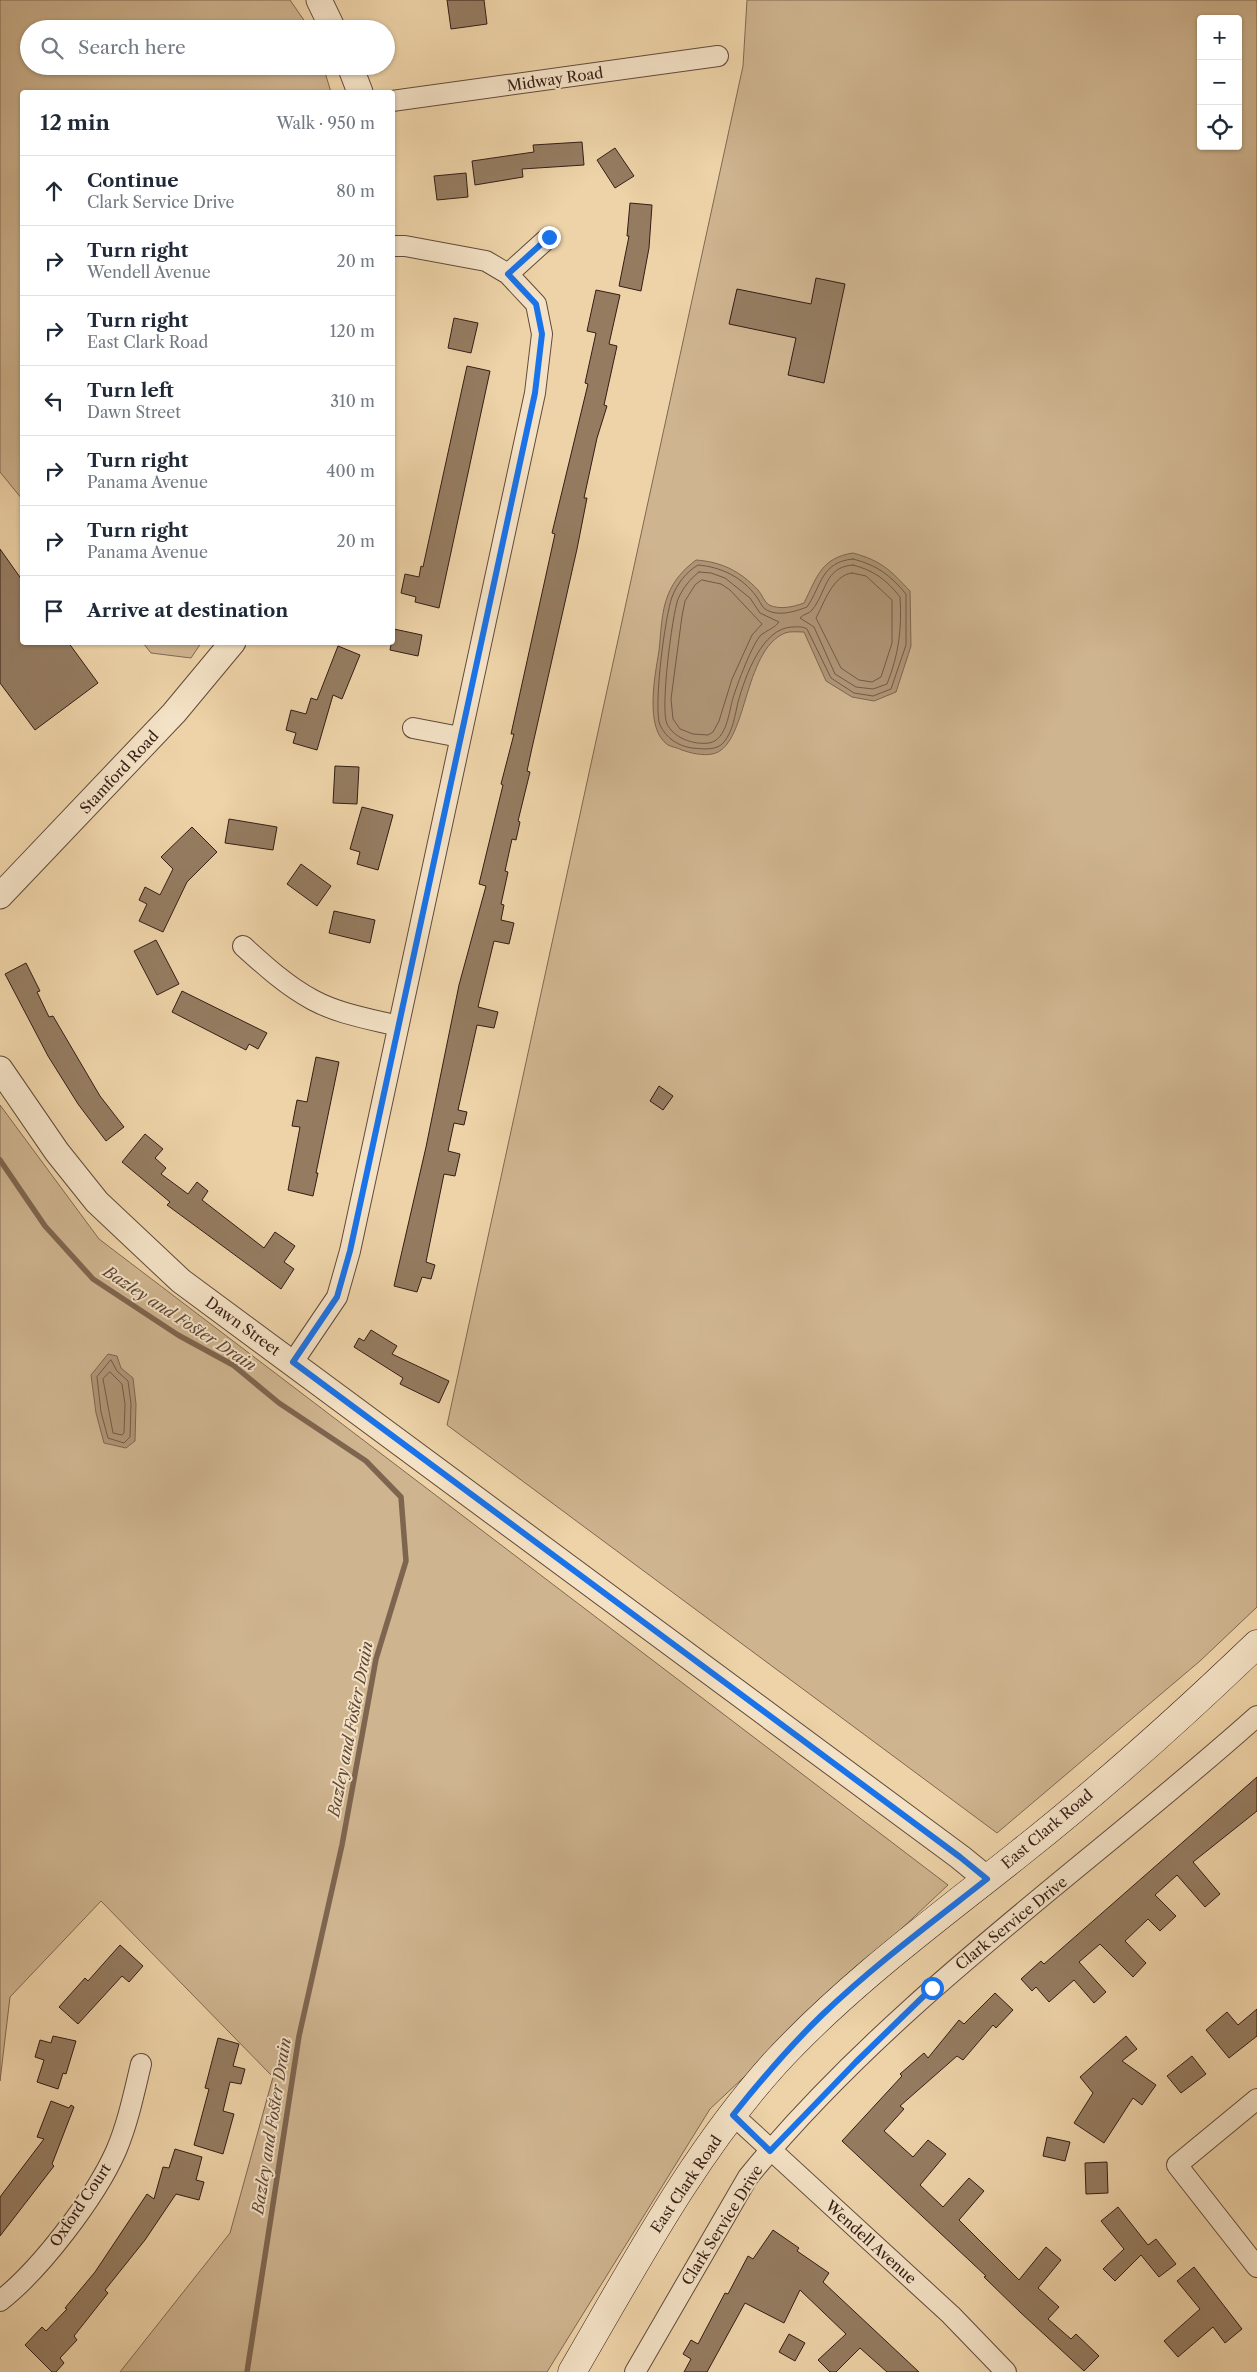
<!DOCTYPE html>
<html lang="en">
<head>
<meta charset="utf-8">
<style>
  :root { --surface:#fff; --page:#f2f2f3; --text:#1f2937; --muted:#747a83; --line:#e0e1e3 }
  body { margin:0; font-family:"Libre Caslon Text",serif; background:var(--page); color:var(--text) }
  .controls { position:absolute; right:15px; top:15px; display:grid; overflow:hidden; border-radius:5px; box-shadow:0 1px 4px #0004 }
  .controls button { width:45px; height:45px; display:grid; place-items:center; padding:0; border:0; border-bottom:1px solid var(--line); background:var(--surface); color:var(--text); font:25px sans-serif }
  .stop { position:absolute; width:15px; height:15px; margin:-11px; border:4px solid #1a73e8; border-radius:50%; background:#fff }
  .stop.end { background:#1a73e8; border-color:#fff; box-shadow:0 1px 5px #0008 }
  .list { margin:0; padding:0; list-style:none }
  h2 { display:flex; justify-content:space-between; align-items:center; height:65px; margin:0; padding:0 20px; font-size:21px }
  h2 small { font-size:16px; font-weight:400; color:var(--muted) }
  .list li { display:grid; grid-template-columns:32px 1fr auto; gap:15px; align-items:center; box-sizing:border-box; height:70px; padding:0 20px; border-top:1px solid var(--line) }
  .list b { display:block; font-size:19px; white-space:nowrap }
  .list p { margin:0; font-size:16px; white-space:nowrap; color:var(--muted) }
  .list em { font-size:16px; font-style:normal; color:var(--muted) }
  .icon { flex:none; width:28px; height:28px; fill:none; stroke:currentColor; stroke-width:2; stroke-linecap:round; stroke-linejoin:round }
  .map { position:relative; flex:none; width:1257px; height:2372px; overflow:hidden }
  .search { position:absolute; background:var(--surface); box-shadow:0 1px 4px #0004; left:20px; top:20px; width:375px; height:55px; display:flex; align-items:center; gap:12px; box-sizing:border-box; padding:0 18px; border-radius:28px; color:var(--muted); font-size:19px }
  .panel { position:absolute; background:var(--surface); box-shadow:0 1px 4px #0004; left:20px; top:90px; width:375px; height:555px; border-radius:5px }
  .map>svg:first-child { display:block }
  .green { fill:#ceb48f; stroke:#816852; fill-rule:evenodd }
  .water { fill:#af9576; stroke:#7e654f }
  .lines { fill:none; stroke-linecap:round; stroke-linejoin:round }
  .shore { stroke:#725946; stroke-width:1 }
  .stream { stroke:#7e654f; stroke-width:5.5 }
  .building { fill:#957c61; stroke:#341d15 }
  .minor-casing { stroke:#624a3a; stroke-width:22 }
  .tertiary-casing { stroke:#624a3a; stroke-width:27 }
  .secondary-casing { stroke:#341d15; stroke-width:29 }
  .minor { stroke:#f4e2c6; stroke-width:20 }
  .tertiary { stroke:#f4e2c6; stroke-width:25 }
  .secondary { stroke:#f4e2c6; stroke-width:28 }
  .route { stroke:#1a73e8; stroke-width:6 }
  .labels { text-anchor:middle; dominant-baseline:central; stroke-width:4; stroke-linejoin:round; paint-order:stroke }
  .street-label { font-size:15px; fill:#341d15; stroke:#f4e2c6 }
  .water-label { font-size:16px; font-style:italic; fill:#5f4737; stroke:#f4e2c6 }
</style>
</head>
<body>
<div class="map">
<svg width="1257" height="2372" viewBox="0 0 1257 2372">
  <rect width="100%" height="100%" fill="#eed3a8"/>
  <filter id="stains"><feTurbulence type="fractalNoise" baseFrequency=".004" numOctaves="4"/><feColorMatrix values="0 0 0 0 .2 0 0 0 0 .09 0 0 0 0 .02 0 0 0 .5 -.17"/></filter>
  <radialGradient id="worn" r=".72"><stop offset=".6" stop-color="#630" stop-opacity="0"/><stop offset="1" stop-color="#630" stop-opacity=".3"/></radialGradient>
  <!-- green -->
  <path class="green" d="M0,0H290L310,29H29V66H323L331,92H22V499L0,472Z
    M747,0H1257V1607L1200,1661L997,1833L447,1425L743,66ZM1201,19H1238V146H1201Z
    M143,643H201L191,658L151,653Z
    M0,1105L99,1239L948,1885L710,2109L547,2372H120L230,2233L273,2077L101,1901L10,1997L0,2081Z"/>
  <!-- water -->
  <path class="water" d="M853,553C882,561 890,570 910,591L911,646L896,692L874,701L852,697L826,681L804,632C798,632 790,631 785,633C742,651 748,748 712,754C703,756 690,753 682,750C678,748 672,747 668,745C644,729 655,675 659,651C661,633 661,612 668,595C674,580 683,570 696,560C722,562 740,571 758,590C762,594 764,602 769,605C780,610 793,607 804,603C817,577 821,558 853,553Z
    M108,1354L117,1356L121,1368L133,1378L136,1404L135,1441L126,1448L104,1443L96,1413L91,1375Z"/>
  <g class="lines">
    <!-- shore -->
    <path class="shore" d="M853,559C877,565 890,575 906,594V645L891,689L873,696L854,693L831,678L807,629C802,626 797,627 792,627C762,628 745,677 738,702C735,715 733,731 724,742C717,751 703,749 692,748C678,746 666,738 660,725C653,708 665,616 672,597C677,584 686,572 698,565C721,567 742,577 756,596C759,599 761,606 765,609C777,617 794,612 807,607C822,585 821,562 853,559Z
      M853,565C873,570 887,580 900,597C902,628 899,654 887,684L873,689L856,687L835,674L814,627L800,618C803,614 809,614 812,610C827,592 824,567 853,565Z
      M699,572L711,573L725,578L750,598L760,613L779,622C775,628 767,630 761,635C752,644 737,685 733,698C729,711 727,740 709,743C693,745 674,738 667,724C660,709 672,616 678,599C683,588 690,579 699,572Z
      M852,573L866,576L892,600V643L881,677L872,682L859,680L841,668L816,618C824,603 833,575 852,573Z
      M702,580L721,584L730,590L762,624L752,635L732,679L719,721L713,732L708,735L693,734L680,729L673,719L671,699L682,616L685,601L695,585Z
      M111,1360L117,1371L128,1381L131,1404L130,1437L124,1443L108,1438L101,1412L97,1377Z
      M110,1372L122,1384L125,1404L124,1433L122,1435L113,1433L103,1379Z"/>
    <!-- stream -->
    <path class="stream" d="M0,1160L45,1226L93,1279L178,1335L233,1365L279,1403L366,1461L401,1497L406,1561L376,1659L342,1845L299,2036L247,2372"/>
  </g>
  <!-- building -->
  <path class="building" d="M447,0H484L487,24L451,29Z
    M582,142L584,165L522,169L523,177L475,185L472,161L534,152L533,145Z
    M615,148L634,176L615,188L597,160Z
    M466,173L468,197L437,200L434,176Z
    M630,203L652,205L649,248L641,291L619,286L629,236H627Z
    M816,278L845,284L824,383L788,375L796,338L729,324L737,289L811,304Z
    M596,290L620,295L609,344L617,346L604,405L607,406L597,438L584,498H587L577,549L532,748L527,771L530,772L518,821L520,822L516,840L512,839L505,871L508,872L501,904L504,905L501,920L514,923L509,944L494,941L478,1007L498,1012L494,1028L477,1025L458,1110L467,1112L464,1125L454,1123L448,1151L460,1154L455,1176L444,1174L426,1262L435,1265L431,1279L422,1277L417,1292L394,1286L426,1147L459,985L486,886L479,884L503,785L501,784L514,734H511L555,534L552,533L588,384L585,383L596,333L587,331Z
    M454,318L478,323L471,353L448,348Z
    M467,366L490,371L439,608L415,602L416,597L401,593L405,574L419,577L421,566L423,567Z
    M0,549L22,580V642H68L98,683L35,730L0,683Z
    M394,629L422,635L418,656L390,650Z
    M338,646L360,655L342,699L333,695L317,750L293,743L296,733L286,730L291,710L306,714L311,698L317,700Z
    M335,766L359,767L357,804L333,803Z
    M362,807L393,815L378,870L357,864L360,852L350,849Z
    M229,819L277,827L273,850L225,843Z
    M192,827L217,852L187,882L163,932L139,921L147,904L139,900L145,887L160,895L173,869L161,857Z
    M301,864L331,886L317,906L287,884Z
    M334,911L375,920L370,943L329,933Z
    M156,940L179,984L157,995L134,951Z
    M26,963L40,991L37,992L49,1017L53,1016L100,1096L124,1127L106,1141L78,1104L48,1056L5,974Z
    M182,991L267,1033L258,1049L249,1044L246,1050L172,1012Z
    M316,1057L339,1062L316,1173H318L313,1196L288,1190L300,1127L292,1126L297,1100L307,1102Z
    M659,1086L673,1096L663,1110L650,1101Z
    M145,1134L163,1149L155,1158L166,1168L161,1174L188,1194L197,1182L208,1191L202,1200L264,1248L275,1232L295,1246L284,1262L294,1269L281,1289L167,1205L170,1202L122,1162Z
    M371,1330L397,1346L392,1354L449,1381L439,1403L400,1384L403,1378L354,1347L359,1338L364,1341Z
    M1257,1777V1811L1193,1862L1220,1894L1205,1907L1177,1875L1155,1895L1176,1916L1160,1931L1148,1919L1125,1941L1146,1963L1133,1977L1100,1944L1079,1962L1106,1992L1094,2003L1074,1980L1049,2002L1036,1987L1032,1991L1021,1979L1041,1961L1044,1964Z
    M120,1945L143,1966L129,1982L122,1976L78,2024L59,2007L85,1978L88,1981Z
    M995,1993L1013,2010L996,2028L993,2025L963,2060L957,2056L900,2106L904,2109L884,2131L913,2157L928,2140L946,2154L920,2185L943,2207L969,2178L984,2191L959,2220L1019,2280L1046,2247L1061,2260L1038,2288L1059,2307L1048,2319L1071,2339L1076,2334L1099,2356L1084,2371L1021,2313L984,2277L986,2276L842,2141L902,2076L900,2074L924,2053L928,2058L959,2020L964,2024Z
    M1257,2009V2036L1229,2058L1206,2030L1227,2012L1238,2025Z
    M53,2036L76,2041L66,2074L63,2073L58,2089L37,2082L44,2060L35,2057L40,2040L51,2043Z
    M1126,2036L1137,2049L1122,2061L1156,2085L1142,2105L1133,2098L1104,2143L1074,2123L1093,2093L1080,2077Z
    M218,2038L239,2044L233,2066L245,2069L241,2084L230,2082L223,2111L234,2114L223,2154L194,2145L209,2089L205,2088Z
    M1192,2056L1206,2074L1181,2093L1167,2076Z
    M51,2101L69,2108L71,2105L74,2107L52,2164L54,2166L0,2236V2197L44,2139L37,2137Z
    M1047,2137L1070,2142L1065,2161L1043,2156Z
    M175,2149L202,2157L196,2180L204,2182L199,2200L176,2194L145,2240L105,2290L108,2293L74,2336L77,2340L60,2358L64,2363L56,2372H52L25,2345L42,2327L46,2331L67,2309L65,2308L95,2272L147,2194L154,2199L163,2167L169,2168Z
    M1107,2162L1108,2193L1086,2194L1085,2163Z
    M1118,2207L1148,2245L1156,2239L1176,2264L1159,2277L1141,2255L1115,2281L1103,2269L1124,2249L1101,2221Z
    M773,2230L799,2248L797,2251L829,2273L823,2282L919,2372H887L860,2348L836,2372H830L818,2360L846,2334L800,2290L784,2323L745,2303L707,2372H684L691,2359L683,2354L691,2340L698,2344L725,2293L728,2294L748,2256L753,2259Z
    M1194,2267L1242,2329L1225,2343L1213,2327L1178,2357L1164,2341L1200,2309L1177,2281Z
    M789,2334L805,2343L795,2361L779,2352Z"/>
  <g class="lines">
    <defs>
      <path id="minor" d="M392,101L718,56
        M508,274L549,237
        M413,728L460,737
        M243,946C265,966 287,986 313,1000C339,1014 370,1019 398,1026
        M293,1362L337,1297L350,1251L535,393L542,334L536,304L508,274L486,261L405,246H392
        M1257,2099L1177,2165L1257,2267
        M733,2115L951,2315L1006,2372
        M0,2301C40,2270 95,2198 116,2151C128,2123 134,2093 141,2064
        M635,2372L748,2177C894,1999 1087,1868 1257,1716"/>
      <path id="tertiary" d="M319,0L333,29
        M350,66L360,92
        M0,896L174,713L233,642
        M0,1069L57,1152L97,1202L181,1281L960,1857L987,1879"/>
      <path id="secondary" d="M572,2372C634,2266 692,2155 775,2063C849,1983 937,1919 1021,1852C1103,1787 1182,1716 1257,1644"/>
    </defs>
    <!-- minor casing -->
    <use href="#minor" class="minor-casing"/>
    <!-- tertiary casing -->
    <use href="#tertiary" class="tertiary-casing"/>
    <!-- secondary casing -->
    <use href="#secondary" class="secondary-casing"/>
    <!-- minor -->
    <use href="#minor" class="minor"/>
    <!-- tertiary -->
    <use href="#tertiary" class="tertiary"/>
    <!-- secondary -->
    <use href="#secondary" class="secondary"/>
  </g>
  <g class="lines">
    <!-- route -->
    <path class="route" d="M549,237L508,274L536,304L542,334L535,393L350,1251L337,1297L293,1362L960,1857L987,1879C931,1923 873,1966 822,2015C790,2046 761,2080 733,2115L770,2151L856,2062L932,1988"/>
  </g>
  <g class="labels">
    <!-- street labels -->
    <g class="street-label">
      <text transform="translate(555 79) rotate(-8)">Midway Road</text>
      <text transform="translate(119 772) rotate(-47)">Stamford Road</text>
      <text transform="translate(243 1326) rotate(36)">Dawn Street</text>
      <text transform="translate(1047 1829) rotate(-40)">East Clark Road</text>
      <text transform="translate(1011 1923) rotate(-39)">Clark Service Drive</text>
      <text transform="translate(686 2184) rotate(-56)">East Clark Road</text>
      <text transform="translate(80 2205) rotate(-56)">Oxford Court</text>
      <text transform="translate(722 2225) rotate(-58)">Clark Service Drive</text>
      <text transform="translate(871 2242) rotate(42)">Wendell Avenue</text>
    </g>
    <!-- water labels -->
    <g class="water-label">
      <text transform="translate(180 1318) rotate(33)">Bazley and Foster Drain</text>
      <text transform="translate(350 1729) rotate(-79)">Bazley and Foster Drain</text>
      <text transform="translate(271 2126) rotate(-81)">Bazley and Foster Drain</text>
    </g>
  </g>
  <rect width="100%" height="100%" filter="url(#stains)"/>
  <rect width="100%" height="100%" fill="url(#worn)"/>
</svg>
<div class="controls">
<button>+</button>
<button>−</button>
<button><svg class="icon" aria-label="locate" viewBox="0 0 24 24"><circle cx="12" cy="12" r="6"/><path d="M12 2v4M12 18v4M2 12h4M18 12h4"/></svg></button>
</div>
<div class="stop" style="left:932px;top:1988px"></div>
<div class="stop end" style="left:549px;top:237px"></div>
<div class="search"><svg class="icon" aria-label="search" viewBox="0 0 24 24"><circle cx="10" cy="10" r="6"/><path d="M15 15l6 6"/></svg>Search here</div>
<section class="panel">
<h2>12 min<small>Walk · 950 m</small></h2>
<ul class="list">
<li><svg class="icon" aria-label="ahead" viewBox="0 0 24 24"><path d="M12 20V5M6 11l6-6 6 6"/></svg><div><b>Continue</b><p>Clark Service Drive</p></div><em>80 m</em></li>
<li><svg class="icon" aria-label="right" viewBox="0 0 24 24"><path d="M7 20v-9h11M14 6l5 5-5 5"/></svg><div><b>Turn right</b><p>Wendell Avenue</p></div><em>20 m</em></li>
<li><svg class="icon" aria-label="right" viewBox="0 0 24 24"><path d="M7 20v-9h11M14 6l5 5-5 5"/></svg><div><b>Turn right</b><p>East Clark Road</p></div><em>120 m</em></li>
<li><svg class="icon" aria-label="left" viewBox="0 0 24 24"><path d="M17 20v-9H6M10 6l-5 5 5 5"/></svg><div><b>Turn left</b><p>Dawn Street</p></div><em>310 m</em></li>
<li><svg class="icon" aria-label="right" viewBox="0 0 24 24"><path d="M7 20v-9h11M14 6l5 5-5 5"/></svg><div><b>Turn right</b><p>Panama Avenue</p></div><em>400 m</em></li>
<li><svg class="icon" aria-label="right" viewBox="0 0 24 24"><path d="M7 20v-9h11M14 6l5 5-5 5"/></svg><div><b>Turn right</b><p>Panama Avenue</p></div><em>20 m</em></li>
<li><svg class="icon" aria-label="arrive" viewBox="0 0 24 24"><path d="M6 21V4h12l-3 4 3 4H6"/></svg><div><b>Arrive at destination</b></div></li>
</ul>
</section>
</div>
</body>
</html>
